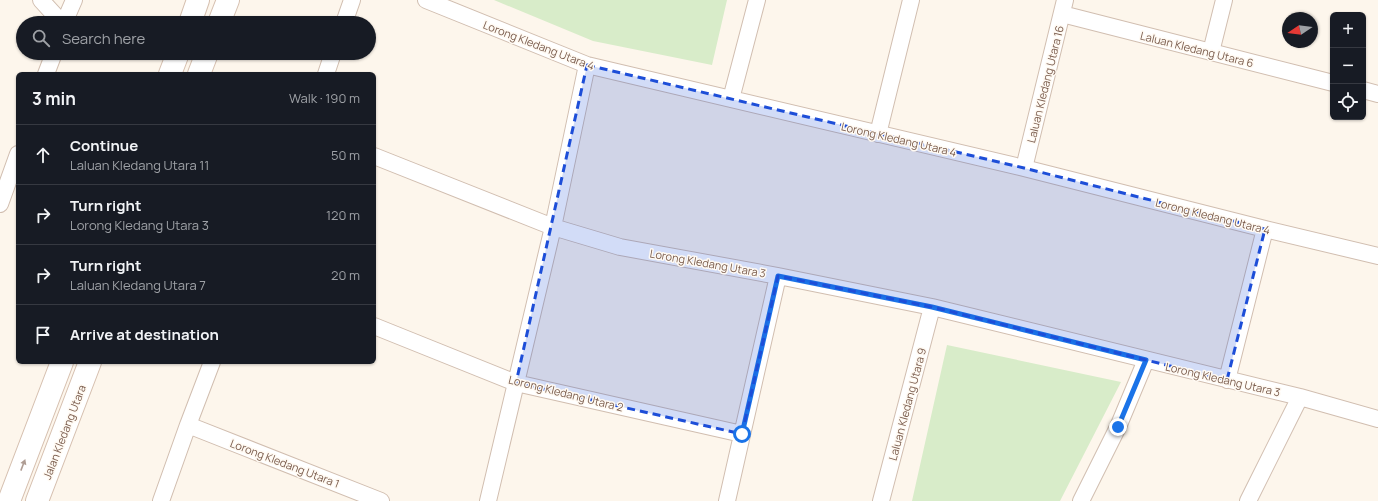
<!DOCTYPE html>
<html lang="en">
<head>
<meta charset="utf-8">
<style>
  :root { --surface:#171b24; --page:#242831; --text:#f1f3f6; --muted:#9ea1a6; --line:#363941 }
  body { margin:0; font-family:Manrope,sans-serif; background:var(--page); color:var(--text) }
  .controls { position:absolute; right:12px; top:12px; display:grid; overflow:hidden; border-radius:6px; box-shadow:0 1px 3px #0004 }
  .controls button { width:36px; height:36px; display:grid; place-items:center; padding:0; border:0; border-bottom:1px solid var(--line); background:var(--surface); color:var(--text); font:20px sans-serif }
  .compass { position:absolute; left:1282px; top:12px; width:36px; height:36px; border-radius:50%; background:var(--surface); box-shadow:0 1px 3px #0004; rotate:257deg }
  .stop { position:absolute; width:12px; height:12px; margin:-9px; border:3px solid #1a73e8; border-radius:50%; background:#fff }
  .stop.end { background:#1a73e8; border-color:#fff; box-shadow:0 1px 4px #0008 }
  .list { margin:0; padding:0; list-style:none }
  h2 { display:flex; justify-content:space-between; align-items:center; height:52px; margin:0; padding:0 16px; font-size:17px }
  h2 small { font-size:13px; font-weight:400; color:var(--muted) }
  .list li { display:grid; grid-template-columns:26px 1fr auto; gap:12px; align-items:center; box-sizing:border-box; height:60px; padding:0 16px; border-top:1px solid var(--line) }
  .list b { display:block; font-size:15px; white-space:nowrap }
  .list p { margin:0; font-size:13px; white-space:nowrap; color:var(--muted) }
  .list em { font-size:13px; font-style:normal; color:var(--muted) }
  .icon { flex:none; width:22px; height:22px; fill:none; stroke:currentColor; stroke-width:2; stroke-linecap:round; stroke-linejoin:round }
  .map { position:relative; flex:none; width:1378px; height:501px; overflow:hidden }
  .search { position:absolute; background:var(--surface); box-shadow:0 1px 3px #0004; left:16px; top:16px; width:360px; height:44px; display:flex; align-items:center; gap:10px; box-sizing:border-box; padding:0 14px; border-radius:22px; color:var(--muted); font-size:15px }
  .panel { position:absolute; background:var(--surface); box-shadow:0 1px 3px #0004; left:16px; top:72px; width:360px; height:292px; border-radius:6px }
  .map>svg:first-child { display:block }
  .green { fill:#d8ecc9 }
  .lines { fill:none; stroke-linecap:round; stroke-linejoin:round }
  .minor-casing { stroke:#d1beb0; stroke-width:18 }
  .secondary-casing { stroke:#d6c0b0; stroke-width:24 }
  .minor { stroke:#fff; stroke-width:16 }
  .secondary { stroke:#fff; stroke-width:22 }
  .oneway { fill:#af9d94 }
  .route { stroke:#1a73e8; stroke-width:5 }
  .marked { fill:#1d4ed8; fill-opacity:0.2; stroke:#1d4ed8; stroke-width:3; stroke-dasharray:8 5; stroke-linejoin:round }
  .labels { text-anchor:middle; dominant-baseline:central; stroke-width:3; stroke-linejoin:round; paint-order:stroke }
  .street-label { font-size:11px; fill:#7a5c4d; stroke:#fffaf3 }
</style>
</head>
<body>
<div class="map">
<svg width="1378" height="501" viewBox="0 0 1378 501">
  <rect width="100%" height="100%" fill="#fdf6ec"/>
  <!-- green -->
  <path class="green" d="M494,0H727L712,65L593,41Z
    M947,345L1121,382L1060,501H912Z"/>
  <g class="lines">
    <defs>
      <path id="minor" d="M41,0L62,23
        M426,0L587,65L1024,168L1265,229L1378,256
        M1062,14L1333,83
        M64,23L74,0
        M344,23L352,0
        M1211,52L1224,0
        M46,74L54,53
        M326,74L333,53
        M1363,90L1378,94
        M731,99L757,0
        M878,134L911,0
        M374,156L553,227L620,247L778,276L932,307L1300,397L1378,419
        M1024,168L1065,0
        M0,204L18,154
        M374,326L516,383L742,434
        M1227,380L1265,229
        M188,425L381,501
        M161,501L188,425L212,362
        M488,501L553,227L587,65
        M727,501L778,276
        M881,501L932,307
        M1081,501L1118,427L1146,360
        M1248,501L1300,397"/>
      <path id="secondary" d="M190,23L198,0
        M219,23L228,0
        M170,74L178,53
        M199,74L207,53
        M9,501L62,362
        M37,501L90,362"/>
    </defs>
    <!-- minor casing -->
    <use href="#minor" class="minor-casing"/>
    <!-- secondary casing -->
    <use href="#secondary" class="secondary-casing"/>
    <!-- minor -->
    <use href="#minor" class="minor"/>
    <!-- secondary -->
    <use href="#secondary" class="secondary"/>
  </g>
  <!-- one-way arrows -->
  <defs><path id="oneway-solid" d="M-6-.8H1V-3.2L6.5 0L1 3.2V.8H-6Z"/></defs>
  <use class="oneway" href="#oneway-solid" transform="translate(23 465) rotate(-69)"/>
  <g class="lines">
    <!-- route -->
    <path class="route" d="M742,434L778,276L932,307L1146,360L1118,427"/>
  </g>
  <!-- marked area -->
  <path class="marked" d="M587,65L1024,168L1265,229L1227,380L932,307L778,276L742,434L516,383Z"/>
  <g class="labels">
    <!-- street labels -->
    <g class="street-label">
      <text transform="translate(539 45) rotate(21)">Lorong Kledang Utara 4</text>
      <text transform="translate(1197 49) rotate(14)">Laluan Kledang Utara 6</text>
      <text transform="translate(1045 84) rotate(-76)">Laluan Kledang Utara 16</text>
      <text transform="translate(899 139) rotate(13)">Lorong Kledang Utara 4</text>
      <text transform="translate(1213 216) rotate(14)">Lorong Kledang Utara 4</text>
      <text transform="translate(708 263) rotate(10)">Lorong Kledang Utara 3</text>
      <text transform="translate(1223 379) rotate(13)">Lorong Kledang Utara 3</text>
      <text transform="translate(566 393) rotate(14)">Lorong Kledang Utara 2</text>
      <text transform="translate(907 404) rotate(-75)">Laluan Kledang Utara 9</text>
      <text transform="translate(64 432) rotate(-69)">Jalan Kledang Utara</text>
      <text transform="translate(285 463) rotate(21)">Lorong Kledang Utara 1</text>
    </g>
  </g>
</svg>
<div class="controls">
<button>+</button>
<button>−</button>
<button><svg class="icon" aria-label="locate" viewBox="0 0 24 24"><circle cx="12" cy="12" r="6"/><path d="M12 2v4M12 18v4M2 12h4M18 12h4"/></svg></button>
</div>
<svg class="compass" viewBox="-18 -18 36 36"><path d="M0-13l5 13h-10z" fill="#e53935"/><path d="M0 13l5-13h-10z" fill="#9ea1a6"/></svg>
<div class="stop" style="left:742px;top:434px"></div>
<div class="stop end" style="left:1118px;top:427px"></div>
<div class="search"><svg class="icon" aria-label="search" viewBox="0 0 24 24"><circle cx="10" cy="10" r="6"/><path d="M15 15l6 6"/></svg>Search here</div>
<section class="panel">
<h2>3 min<small>Walk · 190 m</small></h2>
<ul class="list">
<li><svg class="icon" aria-label="ahead" viewBox="0 0 24 24"><path d="M12 20V5M6 11l6-6 6 6"/></svg><div><b>Continue</b><p>Laluan Kledang Utara 11</p></div><em>50 m</em></li>
<li><svg class="icon" aria-label="right" viewBox="0 0 24 24"><path d="M7 20v-9h11M14 6l5 5-5 5"/></svg><div><b>Turn right</b><p>Lorong Kledang Utara 3</p></div><em>120 m</em></li>
<li><svg class="icon" aria-label="right" viewBox="0 0 24 24"><path d="M7 20v-9h11M14 6l5 5-5 5"/></svg><div><b>Turn right</b><p>Laluan Kledang Utara 7</p></div><em>20 m</em></li>
<li><svg class="icon" aria-label="arrive" viewBox="0 0 24 24"><path d="M6 21V4h12l-3 4 3 4H6"/></svg><div><b>Arrive at destination</b></div></li>
</ul>
</section>
</div>
</body>
</html>
